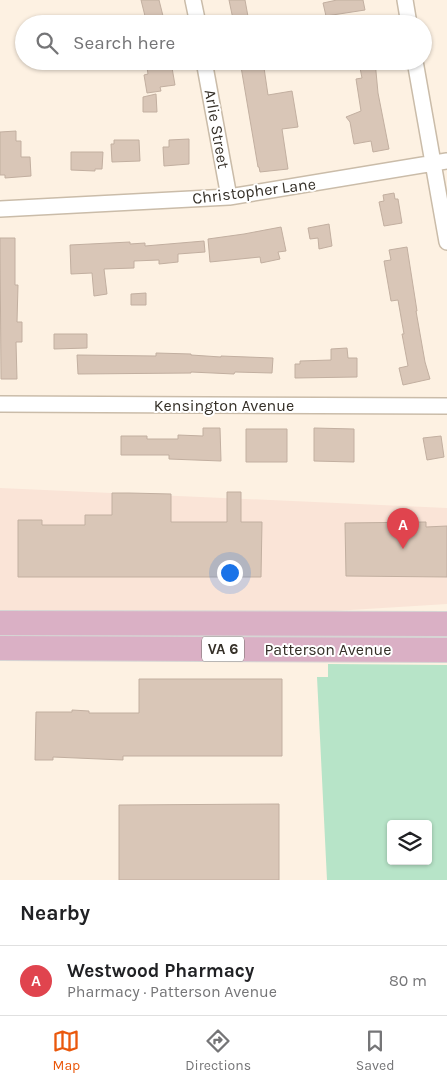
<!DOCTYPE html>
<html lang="en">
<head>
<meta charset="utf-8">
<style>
  :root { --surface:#fff; --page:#f6f6f6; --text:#202124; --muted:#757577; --line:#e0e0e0; --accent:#ea580c }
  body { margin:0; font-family:Karla,sans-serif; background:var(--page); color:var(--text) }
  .controls { position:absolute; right:15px; bottom:15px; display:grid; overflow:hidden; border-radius:5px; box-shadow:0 1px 4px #0004 }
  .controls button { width:45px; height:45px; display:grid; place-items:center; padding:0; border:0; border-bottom:1px solid var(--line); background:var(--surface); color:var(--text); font:25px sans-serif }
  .you { position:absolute; left:229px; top:572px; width:18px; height:18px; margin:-12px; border:4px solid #fff; border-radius:50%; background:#1a73e8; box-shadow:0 0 0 8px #1a73e833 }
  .badge { display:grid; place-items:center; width:32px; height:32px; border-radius:50%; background:var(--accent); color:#fff; font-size:16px; font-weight:700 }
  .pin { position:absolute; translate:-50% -41px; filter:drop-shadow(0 1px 2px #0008) }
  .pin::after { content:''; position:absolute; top:26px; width:18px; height:15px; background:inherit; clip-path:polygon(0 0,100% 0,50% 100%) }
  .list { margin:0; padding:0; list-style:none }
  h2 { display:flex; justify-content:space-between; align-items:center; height:65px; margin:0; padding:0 20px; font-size:21px }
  h2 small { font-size:16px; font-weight:400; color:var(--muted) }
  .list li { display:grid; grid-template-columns:32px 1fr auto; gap:15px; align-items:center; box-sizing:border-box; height:70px; padding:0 20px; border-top:1px solid var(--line) }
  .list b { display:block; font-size:19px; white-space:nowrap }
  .list p { margin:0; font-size:16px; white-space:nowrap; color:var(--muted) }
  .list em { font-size:16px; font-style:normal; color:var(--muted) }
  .icon { flex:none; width:28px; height:28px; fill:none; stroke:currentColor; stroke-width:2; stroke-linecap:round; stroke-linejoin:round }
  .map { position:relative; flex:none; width:447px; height:880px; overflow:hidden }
  .search { position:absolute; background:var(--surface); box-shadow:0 1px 4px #0004; left:15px; right:15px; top:15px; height:55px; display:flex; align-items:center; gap:12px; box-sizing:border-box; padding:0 18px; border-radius:28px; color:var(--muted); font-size:19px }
  .sheet { height:135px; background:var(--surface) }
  nav { display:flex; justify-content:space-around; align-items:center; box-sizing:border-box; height:70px; border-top:1px solid var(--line); background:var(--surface); font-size:14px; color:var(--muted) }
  nav a { display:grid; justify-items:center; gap:2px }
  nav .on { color:var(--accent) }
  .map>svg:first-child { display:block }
  .commercial { fill:#fae4d7 }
  .green { fill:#b7e4c8; fill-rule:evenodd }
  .building { fill:#d9c6b7; stroke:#c2afa0 }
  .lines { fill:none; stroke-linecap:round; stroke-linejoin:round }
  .minor-casing { stroke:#cabca9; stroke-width:18 }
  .primary-casing { stroke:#d6d5d4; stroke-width:26 }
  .minor { stroke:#fff; stroke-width:15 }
  .primary { stroke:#dab0c5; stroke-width:24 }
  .labels { text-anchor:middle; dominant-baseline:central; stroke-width:4; stroke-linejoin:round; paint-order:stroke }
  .shield { fill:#fff; stroke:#716d68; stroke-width:1 }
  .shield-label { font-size:15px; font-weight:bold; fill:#342f27 }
  .street-label { font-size:16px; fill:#342f27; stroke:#fff }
</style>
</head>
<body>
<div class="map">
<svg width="447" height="880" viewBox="0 0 447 880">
  <rect width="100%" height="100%" fill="#fdf1e2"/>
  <!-- commercial -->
  <path class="commercial" d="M0,488L447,508V604L0,632Z"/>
  <!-- green -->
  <path class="green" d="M328,664L447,665V880H327L317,677H328ZM391,824H428V861H391Z"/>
  <!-- building -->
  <path class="building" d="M141,0H159L165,24H147Z
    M229,0H245L249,22L248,24H234Z
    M337,0H363L365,10L326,16L323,3Z
    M146,61L171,62L175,85L160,87L161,91L147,93L144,75L148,74Z
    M240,61H263L268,95L292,91L298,127L282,129L288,169L260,172L259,167H258Z
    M375,61L378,93L389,149L373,152L371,141L354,144L350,122L346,117L361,111L356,79L362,78L359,63Z
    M156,94L157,112H143V97Z
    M16,131V141H21V157H30L31,176L5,178V175H0V132Z
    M189,139V164L164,166L163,147H169V140Z
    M114,140H139L140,161L112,162L111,144H114Z
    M71,152H103L102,169H95V171L71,170Z
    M394,193L395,199H398L402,223L384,226L379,202L384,201L383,195Z
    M329,224L332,246L319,249L318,238L310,239L308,228Z
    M281,227L286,251L278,252L280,259L261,263L260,257L210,262L208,239L244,234Z
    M0,238H15V285H18L17,322H22V342H16L17,379H1Z
    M204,241L205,252L178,254V262L159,264V260L134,261V268L104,269L107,294L94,296L92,273L71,274L70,245L130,242V244L145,243V246Z
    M407,247L417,311H416L425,362L430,379L403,385L399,368L408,366L402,334H404L398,300L391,301L384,261L391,260L389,250Z
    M146,293V305H131V294Z
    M54,334H87V348L54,349Z
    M347,348L348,358H357V377L295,378V364H300V361L331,360V349Z
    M156,353L191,354V355L221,357V356L273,358L272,373L235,372L234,374L191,372V373L78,374L77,355L156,356Z
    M203,428H220L221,461L169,459V455H121V436H147V439H178V435L203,436Z
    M314,428L354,429V462L314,461Z
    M246,429H287V462H246Z
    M441,436L444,457L427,460L423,438Z
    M227,492H241V522H262L261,577H18V520H42V525H85V515H112V493H129L171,494V522H227Z
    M426,522V527L447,526V577L346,576L345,523Z
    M139,679H282V756H123V760L53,757V760H35L36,712H72V710L89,711V713H139Z
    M279,804V880H119V805Z"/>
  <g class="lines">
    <defs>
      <path id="minor" d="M193,0L198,24
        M405,0L409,24
        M204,61L229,197
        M415,61L447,242
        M0,209L229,197L447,161
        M0,404L447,406"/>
      <path id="primary" d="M0,623L447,624
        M0,648L447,650"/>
    </defs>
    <!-- minor casing -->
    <use href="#minor" class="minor-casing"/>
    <!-- primary casing -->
    <use href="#primary" class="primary-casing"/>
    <!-- minor -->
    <use href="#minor" class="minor"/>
    <!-- primary -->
    <use href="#primary" class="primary"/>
  </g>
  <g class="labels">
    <!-- shield labels -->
    <rect class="shield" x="202" y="636.5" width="42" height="25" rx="4"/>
    <g class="shield-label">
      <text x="223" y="649">VA 6</text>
    </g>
    <!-- street labels -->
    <g class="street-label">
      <text transform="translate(217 129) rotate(80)">Arlie Street</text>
      <text transform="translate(254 191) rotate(-7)">Christopher Lane</text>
      <text x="224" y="405">Kensington Avenue</text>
      <text x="328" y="649">Patterson Avenue</text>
    </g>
  </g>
</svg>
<div class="controls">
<button><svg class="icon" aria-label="layers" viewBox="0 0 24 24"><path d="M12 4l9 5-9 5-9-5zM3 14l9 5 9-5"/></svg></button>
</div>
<div class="you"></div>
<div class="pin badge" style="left:403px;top:549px;background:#e0444e">A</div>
<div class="search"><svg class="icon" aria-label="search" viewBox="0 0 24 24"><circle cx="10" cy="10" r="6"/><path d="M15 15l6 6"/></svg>Search here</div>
</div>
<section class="sheet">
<h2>Nearby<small></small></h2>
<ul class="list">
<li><span class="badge" style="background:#e0444e">A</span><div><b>Westwood Pharmacy</b><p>Pharmacy · Patterson Avenue</p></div><em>80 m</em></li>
</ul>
</section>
<nav>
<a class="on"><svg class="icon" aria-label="map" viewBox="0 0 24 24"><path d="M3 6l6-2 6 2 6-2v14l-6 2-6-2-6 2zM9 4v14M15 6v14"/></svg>Map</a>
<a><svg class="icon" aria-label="directions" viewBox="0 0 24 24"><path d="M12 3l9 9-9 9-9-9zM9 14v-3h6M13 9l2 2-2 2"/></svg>Directions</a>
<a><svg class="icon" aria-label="saved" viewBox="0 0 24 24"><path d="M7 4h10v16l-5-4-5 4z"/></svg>Saved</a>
</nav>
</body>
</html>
